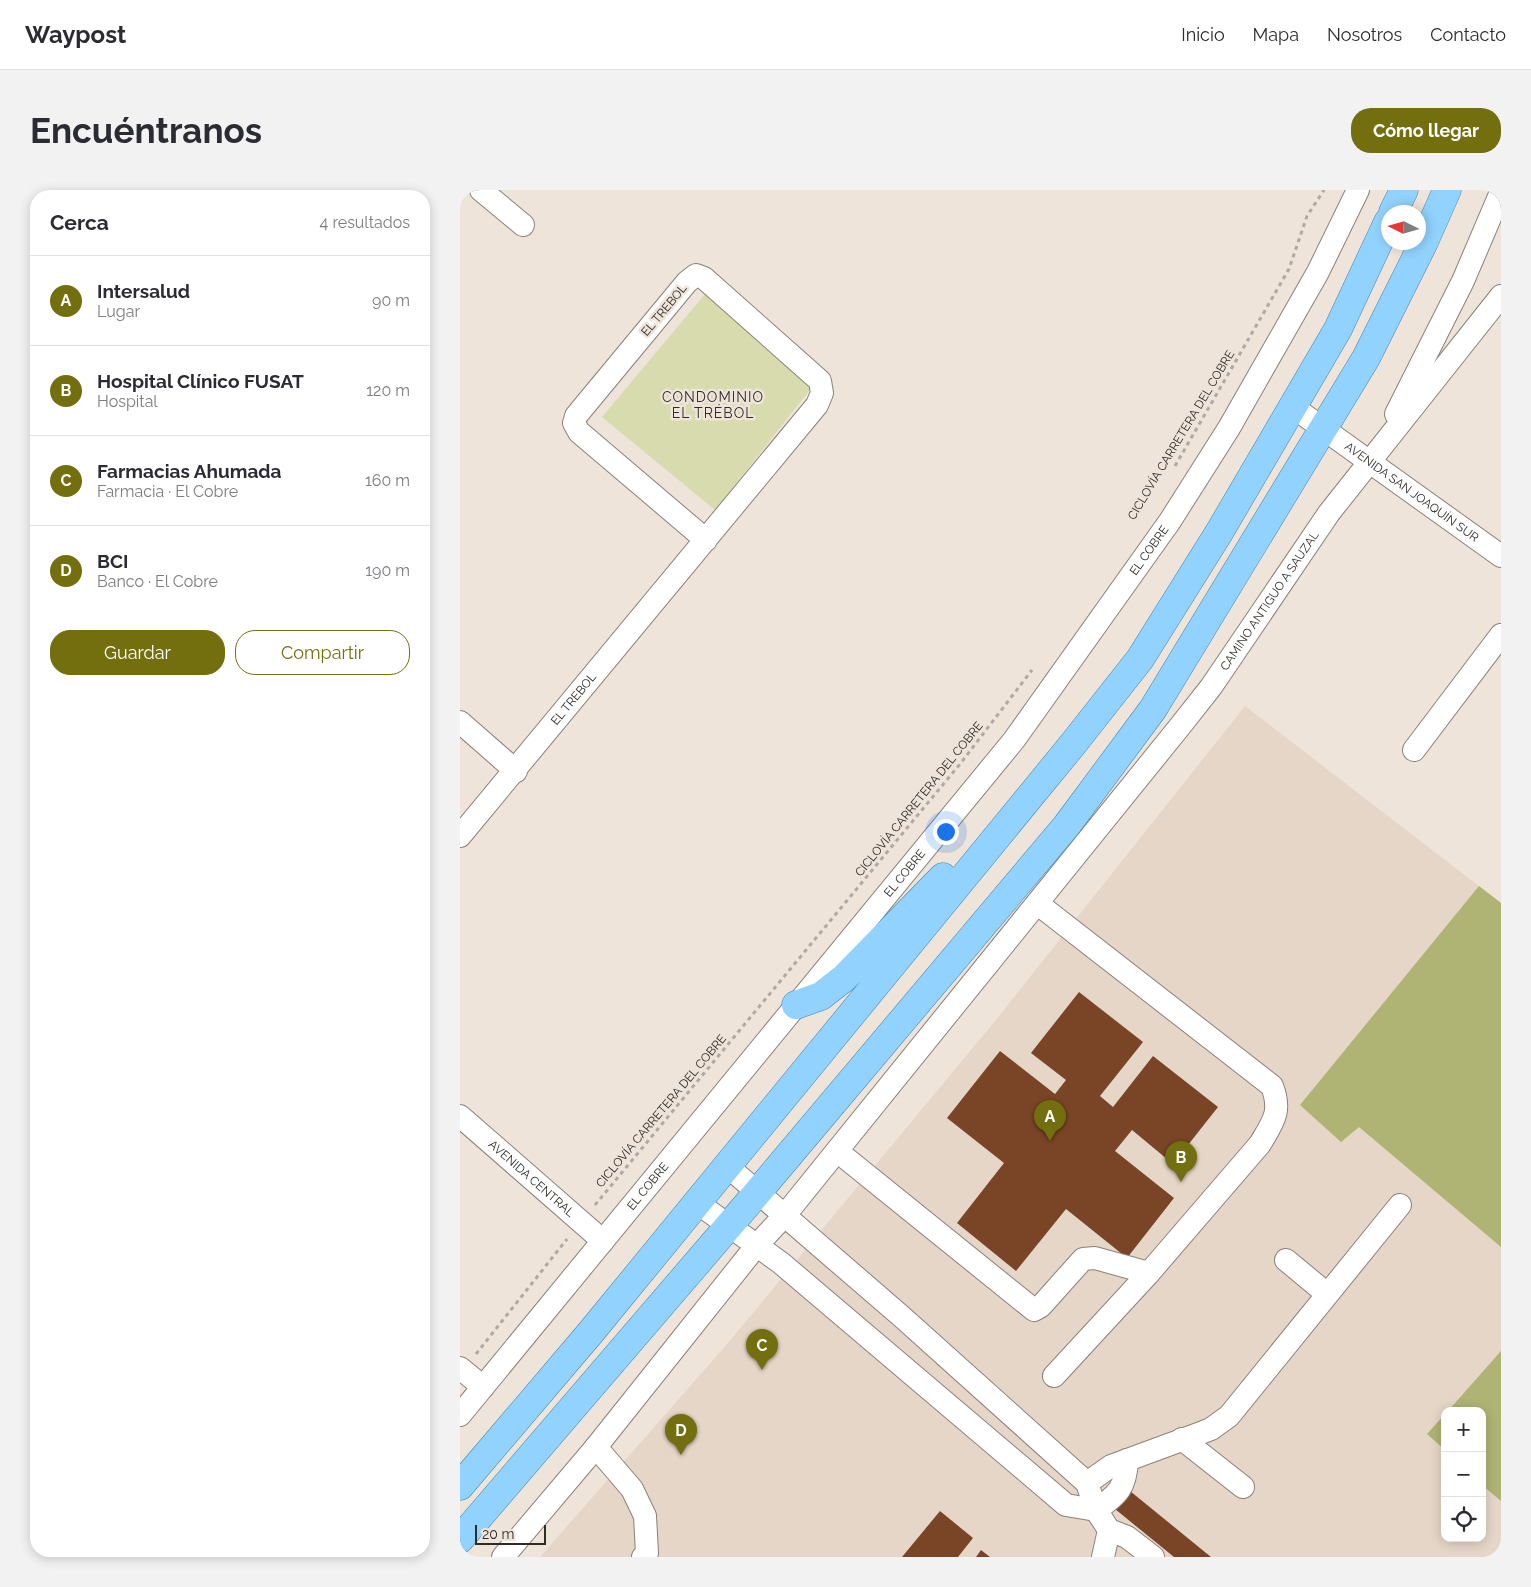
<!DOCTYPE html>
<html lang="es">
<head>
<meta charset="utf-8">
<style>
  :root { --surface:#fff; --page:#f2f2f3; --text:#2b2b33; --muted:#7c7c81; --line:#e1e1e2; --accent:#736e0e }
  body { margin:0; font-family:Raleway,sans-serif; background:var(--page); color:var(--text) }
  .controls { position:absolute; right:15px; bottom:15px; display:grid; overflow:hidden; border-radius:10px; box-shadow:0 2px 12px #0003 }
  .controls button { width:45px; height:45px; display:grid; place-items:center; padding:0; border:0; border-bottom:1px solid var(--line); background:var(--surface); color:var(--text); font:25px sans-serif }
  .compass { position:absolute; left:921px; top:15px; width:45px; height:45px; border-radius:50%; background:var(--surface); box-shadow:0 2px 12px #0003; rotate:275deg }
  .scale { position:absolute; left:15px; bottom:12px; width:71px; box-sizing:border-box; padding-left:5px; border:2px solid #2f2b27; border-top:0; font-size:14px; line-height:18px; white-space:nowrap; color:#2f2b27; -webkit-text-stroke:4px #eee4da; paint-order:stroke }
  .you { position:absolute; left:485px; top:641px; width:18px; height:18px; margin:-12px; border:4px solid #fff; border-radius:50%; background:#1a73e8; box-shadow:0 0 0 8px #1a73e833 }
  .badge { display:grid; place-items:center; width:32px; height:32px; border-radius:50%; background:var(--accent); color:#fff; font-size:16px; font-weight:700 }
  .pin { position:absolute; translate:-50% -41px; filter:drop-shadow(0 1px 2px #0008) }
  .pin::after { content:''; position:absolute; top:26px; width:18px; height:15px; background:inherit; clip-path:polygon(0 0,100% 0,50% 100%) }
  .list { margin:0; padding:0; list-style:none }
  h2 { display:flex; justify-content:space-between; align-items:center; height:65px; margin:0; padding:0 20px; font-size:21px }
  h2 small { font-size:16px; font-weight:400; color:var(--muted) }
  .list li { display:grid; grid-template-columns:32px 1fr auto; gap:15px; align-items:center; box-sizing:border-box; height:90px; padding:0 20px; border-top:1px solid var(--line) }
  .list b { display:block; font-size:19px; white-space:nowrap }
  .list p { margin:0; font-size:16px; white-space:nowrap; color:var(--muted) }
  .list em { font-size:16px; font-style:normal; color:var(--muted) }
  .actions { display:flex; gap:10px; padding:15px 20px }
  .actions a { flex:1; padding:11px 0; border:1px solid var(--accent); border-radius:20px; text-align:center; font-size:18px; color:var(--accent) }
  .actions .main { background:var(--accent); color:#fff }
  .icon { flex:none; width:28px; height:28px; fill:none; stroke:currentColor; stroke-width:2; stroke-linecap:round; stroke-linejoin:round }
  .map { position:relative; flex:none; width:1041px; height:1367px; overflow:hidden; border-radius:20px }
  header { display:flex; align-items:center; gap:30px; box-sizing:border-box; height:70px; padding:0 25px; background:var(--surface); border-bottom:1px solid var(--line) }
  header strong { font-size:24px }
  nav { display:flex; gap:28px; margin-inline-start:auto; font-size:18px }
  .intro { display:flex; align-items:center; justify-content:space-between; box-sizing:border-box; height:120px; padding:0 30px }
  h1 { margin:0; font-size:35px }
  .button { padding:12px 22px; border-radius:20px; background:var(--accent); color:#fff; font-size:18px; font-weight:700 }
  main { display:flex; gap:30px; padding:0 30px }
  aside { flex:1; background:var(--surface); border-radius:20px; box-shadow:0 2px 12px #0003 }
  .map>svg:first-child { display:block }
  .built { fill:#e6d6c8; fill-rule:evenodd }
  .green { fill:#d7dbae }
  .forest { fill:#afb374 }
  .building { fill:#794526 }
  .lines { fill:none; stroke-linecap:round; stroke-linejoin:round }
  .minor-casing { stroke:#8a8078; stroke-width:24 }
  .major-casing { stroke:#3f85b3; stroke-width:29 }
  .path { stroke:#b1a8a0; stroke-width:3; stroke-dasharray:4 4; stroke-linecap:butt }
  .minor { stroke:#fff; stroke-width:22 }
  .major { stroke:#91d3fe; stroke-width:28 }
  .labels { text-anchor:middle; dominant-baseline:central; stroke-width:5; stroke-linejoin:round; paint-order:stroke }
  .street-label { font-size:12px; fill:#2f2b27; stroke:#eee4da }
  .neighbourhood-label { font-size:14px; letter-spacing:1px; fill:#2f2b27; stroke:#eee4da }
</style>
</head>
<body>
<header>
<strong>Waypost</strong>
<nav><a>Inicio</a><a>Mapa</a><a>Nosotros</a><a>Contacto</a></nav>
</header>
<div class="intro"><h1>Encuéntranos</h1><a class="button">Cómo llegar</a></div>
<main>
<aside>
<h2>Cerca<small>4 resultados</small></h2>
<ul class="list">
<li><span class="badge">A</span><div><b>Intersalud</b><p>Lugar</p></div><em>90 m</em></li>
<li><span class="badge">B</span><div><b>Hospital Clínico FUSAT</b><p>Hospital</p></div><em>120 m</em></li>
<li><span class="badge">C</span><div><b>Farmacias Ahumada</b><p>Farmacia · El Cobre</p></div><em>160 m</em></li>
<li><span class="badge">D</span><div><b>BCI</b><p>Banco · El Cobre</p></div><em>190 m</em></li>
</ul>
<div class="actions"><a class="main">Guardar</a><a>Compartir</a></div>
</aside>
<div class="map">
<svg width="1041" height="1367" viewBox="0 0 1041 1367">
  <rect width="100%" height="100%" fill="#eee4da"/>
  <!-- built -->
  <path class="built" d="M785,516L1041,713V1367H80L268,1153L535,831ZM985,1221H1022V1348H985Z"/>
  <!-- green -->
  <path class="green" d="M245,104L353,196L255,320L142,227Z"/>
  <!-- forest -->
  <path class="forest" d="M1019,696L1041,713V1057L899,937L881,952L840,915Z
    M1041,1161V1311L1022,1295V1221H988Z
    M985,1224V1260L967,1244Z"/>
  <!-- building -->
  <path class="building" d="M619,802L683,852L640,906L653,917L693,866L758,917L713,974L672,940L655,961L714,1008L667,1068L606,1019L556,1081L497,1033L544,973L487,928L540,861L595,904L606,890L571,863Z
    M670,1301L751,1367H714L655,1319Z
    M480,1321L513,1348L498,1367H442Z
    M521,1360L530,1367H516Z"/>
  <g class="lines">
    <defs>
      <g id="minor">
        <path d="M21,0L63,35"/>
        <path id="s1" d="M833,217L1041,366"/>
        <path d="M936,224L1003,91L1041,2"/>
        <path d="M0,532L56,581"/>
        <path d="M954,560L1041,445"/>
        <path id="s2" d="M0,646L357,215L362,203L360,191L244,88L236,85L227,92L116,226L114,233L119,242L246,350"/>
        <path d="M578,714L812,896C822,922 813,932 800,954L689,1083L594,1186"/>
        <path id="s3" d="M0,926L143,1051"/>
        <path d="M377,961L574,1120L581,1116L623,1069L635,1068L689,1083"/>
        <path d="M266,975L441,1126L627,1293L636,1320L649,1340L667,1347L693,1367"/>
        <path d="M236,1012L321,1073L606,1315L636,1320C658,1305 666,1297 667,1270"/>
        <path d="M826,1070L867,1104"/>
        <path d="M0,1178L23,1197"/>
        <path id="s4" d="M0,1225L554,550L710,331L769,238L858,82L898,0"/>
        <path d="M722,1249L783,1297"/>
        <path d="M136,1257L172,1299L185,1326L187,1363L183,1367"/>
        <path d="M627,1293L651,1276L738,1244L751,1239L769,1226L940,1015"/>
        <path id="s5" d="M43,1367L136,1257L297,1055L325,1025L721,535L751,497L869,323L1041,106"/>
        <path d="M643,1367L649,1340"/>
      </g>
      <path id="major" d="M933,22L944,0
        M336,815L361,806L384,788L483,687
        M0,1296L131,1142L613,554L680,469L760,341L878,139L928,32
        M0,1349L297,1003L607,635L693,519L906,168L964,52L987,0"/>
    </defs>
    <!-- minor casing -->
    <use href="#minor" class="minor-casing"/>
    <!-- major casing -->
    <use href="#major" class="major-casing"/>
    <!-- path -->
    <path class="path" d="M715,276L829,79L847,26L864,0
      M135,1015L500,574L572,480
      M16,1164L107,1049"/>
    <!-- minor -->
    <use href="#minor" class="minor"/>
    <!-- major -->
    <use href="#major" class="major"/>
  </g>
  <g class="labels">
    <!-- street labels -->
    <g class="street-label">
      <text transform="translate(204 120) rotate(-50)">EL TREBOL</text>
      <text transform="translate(721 245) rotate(-59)">CICLOVÍA CARRETERA DEL COBRE</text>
      <text stroke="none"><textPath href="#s1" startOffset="146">AVENIDA SAN JOAQUÍN SUR</textPath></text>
      <text stroke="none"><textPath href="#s4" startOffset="1106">EL COBRE</textPath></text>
      <text stroke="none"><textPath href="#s5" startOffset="1226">CAMINO ANTIGUO A SAUZAL</textPath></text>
      <text stroke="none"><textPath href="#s2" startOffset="178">EL TREBOL</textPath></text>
      <text transform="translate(459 609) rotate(-51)">CICLOVÍA CARRETERA DEL COBRE</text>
      <text stroke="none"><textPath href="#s4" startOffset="701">EL COBRE</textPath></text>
      <text transform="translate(201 921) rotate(-50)">CICLOVÍA CARRETERA DEL COBRE</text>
      <text stroke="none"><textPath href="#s3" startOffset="95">AVENIDA CENTRAL</textPath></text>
      <text stroke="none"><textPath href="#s4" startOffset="296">EL COBRE</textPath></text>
    </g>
    <!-- neighbourhood labels -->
    <g class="neighbourhood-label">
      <text x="253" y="207">CONDOMINIO<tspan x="253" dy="16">EL TRÉBOL</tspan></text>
    </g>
  </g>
</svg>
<div class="controls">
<button>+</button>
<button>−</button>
<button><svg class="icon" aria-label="locate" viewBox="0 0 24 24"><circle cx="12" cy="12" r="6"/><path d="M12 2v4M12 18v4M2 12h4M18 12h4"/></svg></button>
</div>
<svg class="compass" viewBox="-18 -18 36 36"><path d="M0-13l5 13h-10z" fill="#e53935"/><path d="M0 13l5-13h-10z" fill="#7c7c81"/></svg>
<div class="scale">20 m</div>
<div class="you"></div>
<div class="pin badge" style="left:590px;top:951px">A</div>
<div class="pin badge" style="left:721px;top:992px">B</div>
<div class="pin badge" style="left:302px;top:1180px">C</div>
<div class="pin badge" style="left:221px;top:1265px">D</div>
</div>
</main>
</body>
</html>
